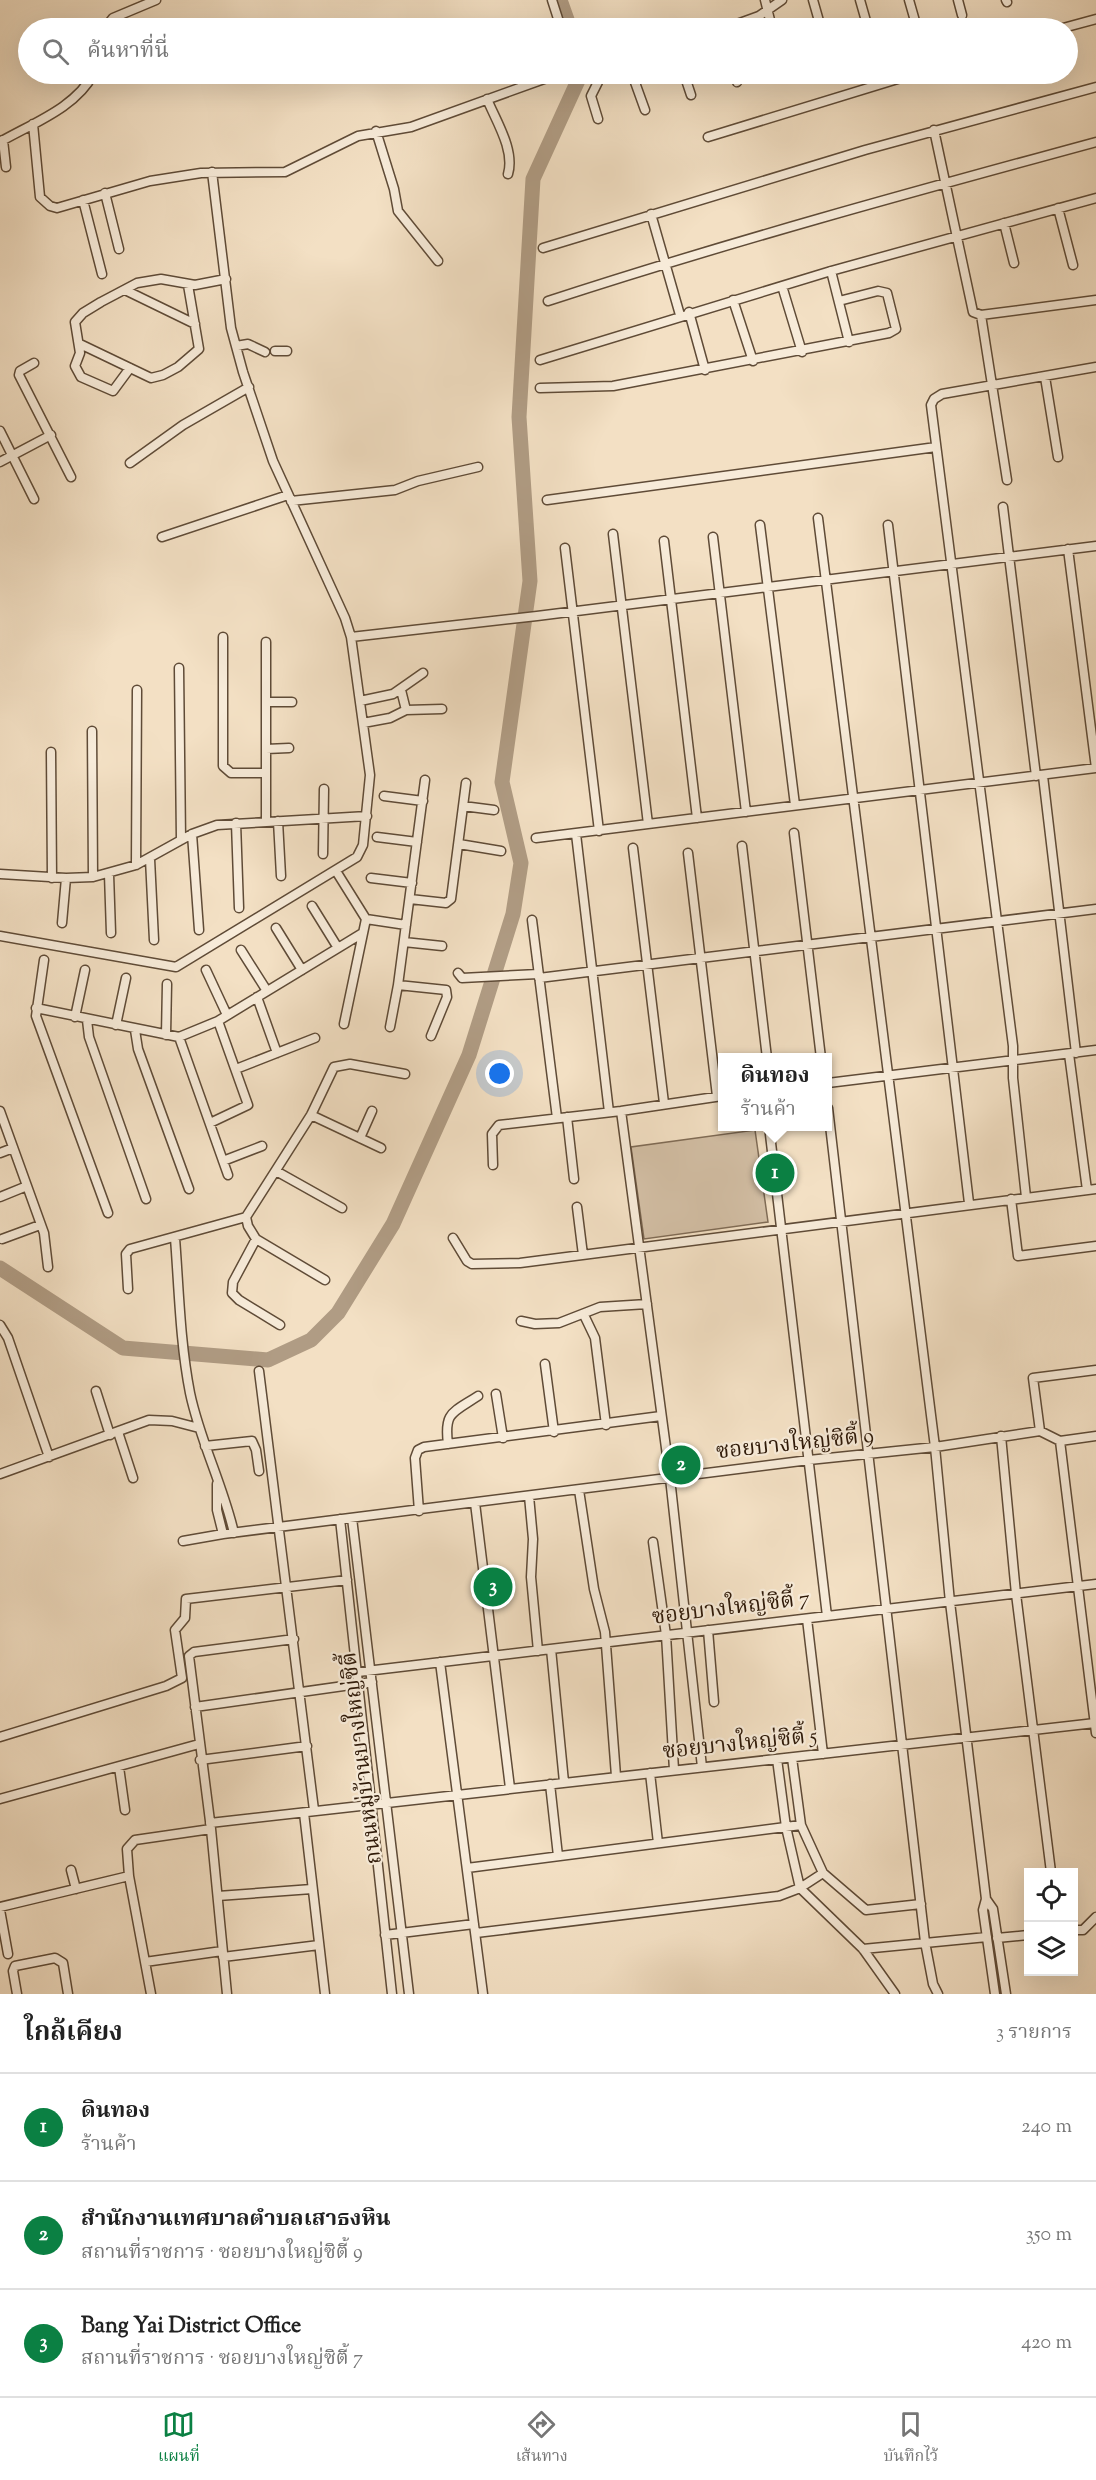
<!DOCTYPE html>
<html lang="th">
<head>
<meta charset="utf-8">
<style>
  :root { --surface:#fff; --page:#f6f6f6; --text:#222; --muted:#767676; --line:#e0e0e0; --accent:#0b8043 }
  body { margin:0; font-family:"Sorts Mill Goudy","Noto Serif Thai",serif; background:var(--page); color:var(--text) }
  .controls { position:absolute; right:18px; bottom:18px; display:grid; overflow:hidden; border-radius:0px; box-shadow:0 6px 24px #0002 }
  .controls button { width:54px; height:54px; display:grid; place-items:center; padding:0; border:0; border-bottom:2px solid var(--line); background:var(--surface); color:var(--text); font:30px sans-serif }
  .you { position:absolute; left:500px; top:1074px; width:21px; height:21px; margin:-15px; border:4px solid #fff; border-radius:50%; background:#1a73e8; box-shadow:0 0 0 9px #1a73e833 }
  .badge { display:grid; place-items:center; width:39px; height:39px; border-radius:50%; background:var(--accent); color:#fff; font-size:20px; font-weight:700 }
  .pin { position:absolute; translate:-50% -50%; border:3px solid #fff; box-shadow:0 2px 6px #0006 }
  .popup { position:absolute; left:718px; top:1053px; width:114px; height:78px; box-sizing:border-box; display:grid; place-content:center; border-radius:0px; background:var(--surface); filter:drop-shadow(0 2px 4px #0005); font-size:20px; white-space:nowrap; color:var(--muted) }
  .popup b { font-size:22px; color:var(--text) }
  .popup::after { content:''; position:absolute; left:50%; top:100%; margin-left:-12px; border:12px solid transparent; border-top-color:var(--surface) }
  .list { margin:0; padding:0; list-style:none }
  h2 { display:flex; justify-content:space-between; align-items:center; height:78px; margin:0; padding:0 24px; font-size:26px }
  h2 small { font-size:20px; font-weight:400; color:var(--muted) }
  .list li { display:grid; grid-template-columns:39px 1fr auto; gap:18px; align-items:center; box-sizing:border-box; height:108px; padding:0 24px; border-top:2px solid var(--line) }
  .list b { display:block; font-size:22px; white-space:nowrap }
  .list p { margin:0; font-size:20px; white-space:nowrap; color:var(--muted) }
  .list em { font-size:20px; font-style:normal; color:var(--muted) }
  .icon { flex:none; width:33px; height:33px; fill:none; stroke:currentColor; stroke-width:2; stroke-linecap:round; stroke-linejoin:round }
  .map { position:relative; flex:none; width:1096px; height:1994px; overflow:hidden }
  .search { position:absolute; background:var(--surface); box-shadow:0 6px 24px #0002; left:18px; right:18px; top:18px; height:66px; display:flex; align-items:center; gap:15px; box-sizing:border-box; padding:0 21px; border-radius:33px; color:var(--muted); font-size:22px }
  .sheet { height:402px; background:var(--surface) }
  nav { display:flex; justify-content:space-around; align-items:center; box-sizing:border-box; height:84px; border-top:2px solid var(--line); background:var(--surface); font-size:16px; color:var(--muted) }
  nav a { display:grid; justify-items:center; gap:3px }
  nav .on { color:var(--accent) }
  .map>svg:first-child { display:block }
  .green { fill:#d2bea4; stroke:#806c56; stroke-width:1.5 }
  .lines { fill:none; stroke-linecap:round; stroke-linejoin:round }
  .river { stroke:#b09c84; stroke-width:15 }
  .minor-casing { stroke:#5f4b37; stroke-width:11 }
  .minor { stroke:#f7ebd9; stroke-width:8 }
  .labels { text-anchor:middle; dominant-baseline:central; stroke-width:4.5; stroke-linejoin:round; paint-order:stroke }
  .street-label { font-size:22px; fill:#2e1908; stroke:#f7ebd9 }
</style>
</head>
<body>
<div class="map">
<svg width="1096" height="1994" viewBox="0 0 1096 1994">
  <rect width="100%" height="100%" fill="#f3e0c4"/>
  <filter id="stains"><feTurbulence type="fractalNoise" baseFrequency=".00333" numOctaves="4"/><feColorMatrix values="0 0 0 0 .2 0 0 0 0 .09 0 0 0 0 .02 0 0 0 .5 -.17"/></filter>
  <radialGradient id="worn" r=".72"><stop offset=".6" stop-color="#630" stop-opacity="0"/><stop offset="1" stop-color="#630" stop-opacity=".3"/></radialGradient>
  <!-- green -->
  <path class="green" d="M755,1130L768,1222L644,1239L631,1147Z"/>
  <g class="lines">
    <!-- river -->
    <path class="river" d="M560,0L570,28
      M0,1268L123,1348L268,1360L311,1340L338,1313L393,1224L469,1055L513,914L521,863L502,782L530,581L519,417L533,179L581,74"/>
    <defs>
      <path id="minor" d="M552,0L561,28
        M765,0L772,28
        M813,0L821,28
        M860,0L868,28
        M909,0L917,28
        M958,0L962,15
        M1006,0L1007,2
        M105,28L113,18L156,0
        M726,28L759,16L782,0
        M1063,28L1096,19
        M632,74L645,110
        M684,74L691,95
        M734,74L737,82
        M487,99C496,121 515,150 508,174
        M598,119L591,96L602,74
        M33,124L40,197L50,206L57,208L150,181L201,173L285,172L358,136L411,127L558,74
        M934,130L973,312L981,315L1096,300
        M376,131L394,189L398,211L438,261
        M708,137L914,74
        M3,140L6,167
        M0,142C31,124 77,107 93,74
        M105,193L119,249
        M83,200L102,274
        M1058,208L1073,265
        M651,214L680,315
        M1004,223L1014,263
        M543,248L865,150L1096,87
        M831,271L849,342
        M782,286L802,352
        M125,290L195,324
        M733,300L753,361
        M548,301C729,242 912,192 1096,142
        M689,312L705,370
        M981,315L1007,480
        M80,344L151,378L163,375L178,367L199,349L188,285
        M236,346L248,344L265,352
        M275,351H287
        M540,360L831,271L1096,198
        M34,363L20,371L19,375L71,477
        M130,368L113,391L81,377L75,366L80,353L75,322L83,313L101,302L137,283L161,279L195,285L226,279
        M1045,377L1058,457
        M540,388L613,386L889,333L896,329L887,293L878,291L839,301
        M0,431L34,499
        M0,462L51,435
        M130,463L183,425L249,387
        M547,500L936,447
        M291,501L395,490L418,481L478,467
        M1003,507L1036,776
        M818,518L935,1447L950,1602L986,1899L983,1910L995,1994
        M760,525L795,805
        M888,525L969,1203
        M613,534L648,824
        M162,537L288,495
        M713,537L746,812
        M664,541L697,818
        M565,548L599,831
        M1068,549L1096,768
        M223,637V766L231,773H266
        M351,637L537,616L1096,546
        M179,668L181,840
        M401,690L406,710
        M360,701L393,694L423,673
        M266,702H292
        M363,723L390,718L406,710L442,709
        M92,731L93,877
        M266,749L289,748
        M51,752L52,878
        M1043,776L1076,1053
        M384,796L423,801
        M463,806L494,810
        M266,821V642
        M278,821L281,876
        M236,823L239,908
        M794,833L821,1058
        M192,834L199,930
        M576,834L609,1112
        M377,837L417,842
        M536,838L1096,768
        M459,844L501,851
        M742,846L767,1058
        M633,848L664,1103
        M688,853L717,1096
        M323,854L324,789
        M150,859L154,940
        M136,865L137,690
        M336,871L366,919L406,925
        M0,874L66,878L93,877L136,865L192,834L217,825L367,816
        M109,874L111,933
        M371,878L412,883
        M410,899L446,903L451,899L466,783
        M312,906L338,948
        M532,920L557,1118
        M62,923L66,878
        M276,928L302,970
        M0,936L176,967L357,857L363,845L370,775L351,637L345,618L273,461L243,372L231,328L212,172
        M404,942L442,946
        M241,950L267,991
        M44,960L36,1016L108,1213
        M206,970L227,1015
        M458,973L462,978L538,974
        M539,978L1096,909
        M398,985L446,990L447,997L431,1036
        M257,997L277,1053
        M36,1008L179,1037L218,1021L361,934
        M75,1017L85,970
        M87,1020L89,1037L146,1199
        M344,1024L366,919
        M116,1025L126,978
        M390,1027L398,985L425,780
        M135,1030L138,1049L189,1189
        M166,1035L167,984
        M179,1037L228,1175
        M1069,1054L1087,1190
        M236,1069L315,1038
        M828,1083L1096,1050
        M828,1108L925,1942L933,1984L938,1994
        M0,1111L44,1233L48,1267
        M621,1111L670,1478L702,1767
        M311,1115L381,1148
        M567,1117L574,1179
        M210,1123L248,1105L218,1021
        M769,1126L827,1616
        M360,1138L372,1111
        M0,1153L13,1148
        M223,1161L262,1146
        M493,1165L492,1134L499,1125L621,1111L722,1096
        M276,1171L342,1208
        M0,1197L27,1186
        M1026,1197L1013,1078V1046L931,405L934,399L942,394L1096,367
        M1011,1199L1018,1256L1096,1246
        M577,1207L583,1255
        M246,1217L248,1226L256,1239L325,1280
        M175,1238C179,1289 180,1342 190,1393C200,1441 223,1485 234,1533
        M453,1238L467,1261L472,1264L520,1263L1096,1189
        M2,1239L40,1225
        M256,1239L233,1282L232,1293L239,1300L280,1325
        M128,1289L126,1254L130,1249L246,1217L311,1115L334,1067L350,1064L405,1074
        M584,1315L595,1338L606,1425
        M521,1321L535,1324L559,1323L600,1307L647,1304
        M0,1325L8,1338L49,1457
        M545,1364L554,1432
        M259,1371L314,1810
        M96,1391L110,1435
        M496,1394L503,1438
        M1040,1431L1033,1378L1096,1370
        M118,1432L133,1478
        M1001,1436L1016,1594L1051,1872
        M1060,1441L1096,1733
        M448,1444C444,1412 452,1413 478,1396
        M205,1446L252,1441L256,1450L259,1471
        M0,1474L149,1420L172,1421L199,1428
        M217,1484V1510L223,1534
        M579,1490L594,1589L605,1632L616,1776
        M529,1496L533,1539L531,1577L538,1651
        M475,1503L510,1788
        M419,1511L415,1458L418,1450L424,1447L661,1416
        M352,1518L409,1994
        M340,1519L392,1994
        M183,1541L223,1534L809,1460L935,1447L1040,1431L1060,1441L1096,1436
        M653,1542L666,1635L674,1770
        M807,1619L823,1754
        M708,1630L714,1702
        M551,1649L564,1782
        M440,1662L483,1994
        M358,1672L1096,1584
        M195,1707L372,1682
        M0,1737L166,1686L182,1678L175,1630L185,1618L186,1599L347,1580
        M792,1758L801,1825L823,1873L866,1910L921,1904
        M777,1759L786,1827L800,1888L863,1949L895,1994
        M200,1760L307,1746
        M119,1767L125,1810
        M650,1773L658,1843
        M550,1784L558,1856
        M0,1799L199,1744
        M304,1813L325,1994
        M210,1823L1095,1723
        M467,1868L801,1825
        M71,1870L76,1889
        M218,1896L312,1889
        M986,1899L993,1909L1006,1994
        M0,1907L129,1876
        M0,1910L8,1954
        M1074,1930H1083L1096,1917
        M476,1933L779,1896L800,1888L823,1873
        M385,1935L474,1924
        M997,1938L1028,1935
        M863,1949L987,1937
        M223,1957L319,1945
        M145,1962L222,1951
        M17,1994L13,1971L15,1966L55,1958L63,1963L68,1994
        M151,1994L129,1876L127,1849L135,1840L211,1829
        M227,1994L211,1829L189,1656L194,1652L294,1639"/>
    </defs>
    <!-- minor casing -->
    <use href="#minor" class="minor-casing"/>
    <!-- minor -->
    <use href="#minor" class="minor"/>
  </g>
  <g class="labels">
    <!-- street labels -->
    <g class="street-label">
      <text transform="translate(795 1445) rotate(-6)">ซอยบางใหญ่ซิตี้ 9</text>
      <text transform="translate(731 1609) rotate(-7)">ซอยบางใหญ่ซิตี้ 7</text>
      <text transform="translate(740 1745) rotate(-6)">ซอยบางใหญ่ซิตี้ 5</text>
      <text transform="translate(363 1758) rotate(-97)">ถนนหมู่บ้านบางใหญ่ซิตี้</text>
    </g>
  </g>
  <rect width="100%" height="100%" filter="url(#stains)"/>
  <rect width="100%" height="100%" fill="url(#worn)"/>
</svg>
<div class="controls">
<button><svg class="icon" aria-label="locate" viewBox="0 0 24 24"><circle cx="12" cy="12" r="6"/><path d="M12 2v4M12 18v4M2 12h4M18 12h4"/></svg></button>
<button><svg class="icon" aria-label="layers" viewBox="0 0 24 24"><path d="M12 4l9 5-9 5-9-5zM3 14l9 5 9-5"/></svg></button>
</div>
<div class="you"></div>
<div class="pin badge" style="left:775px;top:1173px">1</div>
<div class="popup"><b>ดินทอง</b>ร้านค้า</div>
<div class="pin badge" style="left:681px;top:1465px">2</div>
<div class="pin badge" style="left:493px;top:1587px">3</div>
<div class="search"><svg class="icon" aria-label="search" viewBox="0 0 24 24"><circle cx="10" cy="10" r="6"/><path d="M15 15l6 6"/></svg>ค้นหาที่นี่</div>
</div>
<section class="sheet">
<h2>ใกล้เคียง<small>3 รายการ</small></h2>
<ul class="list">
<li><span class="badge">1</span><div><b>ดินทอง</b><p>ร้านค้า</p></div><em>240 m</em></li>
<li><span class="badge">2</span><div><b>สำนักงานเทศบาลตำบลเสาธงหิน</b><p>สถานที่ราชการ · ซอยบางใหญ่ซิตี้ 9</p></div><em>350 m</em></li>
<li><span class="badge">3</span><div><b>Bang Yai District Office</b><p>สถานที่ราชการ · ซอยบางใหญ่ซิตี้ 7</p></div><em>420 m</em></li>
</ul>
</section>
<nav>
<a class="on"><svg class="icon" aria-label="map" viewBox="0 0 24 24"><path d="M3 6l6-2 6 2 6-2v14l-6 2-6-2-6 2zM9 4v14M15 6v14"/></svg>แผนที่</a>
<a><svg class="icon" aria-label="directions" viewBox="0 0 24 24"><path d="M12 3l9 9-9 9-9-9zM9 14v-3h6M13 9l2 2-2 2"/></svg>เส้นทาง</a>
<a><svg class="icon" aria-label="saved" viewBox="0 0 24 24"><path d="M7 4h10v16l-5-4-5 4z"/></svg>บันทึกไว้</a>
</nav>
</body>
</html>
